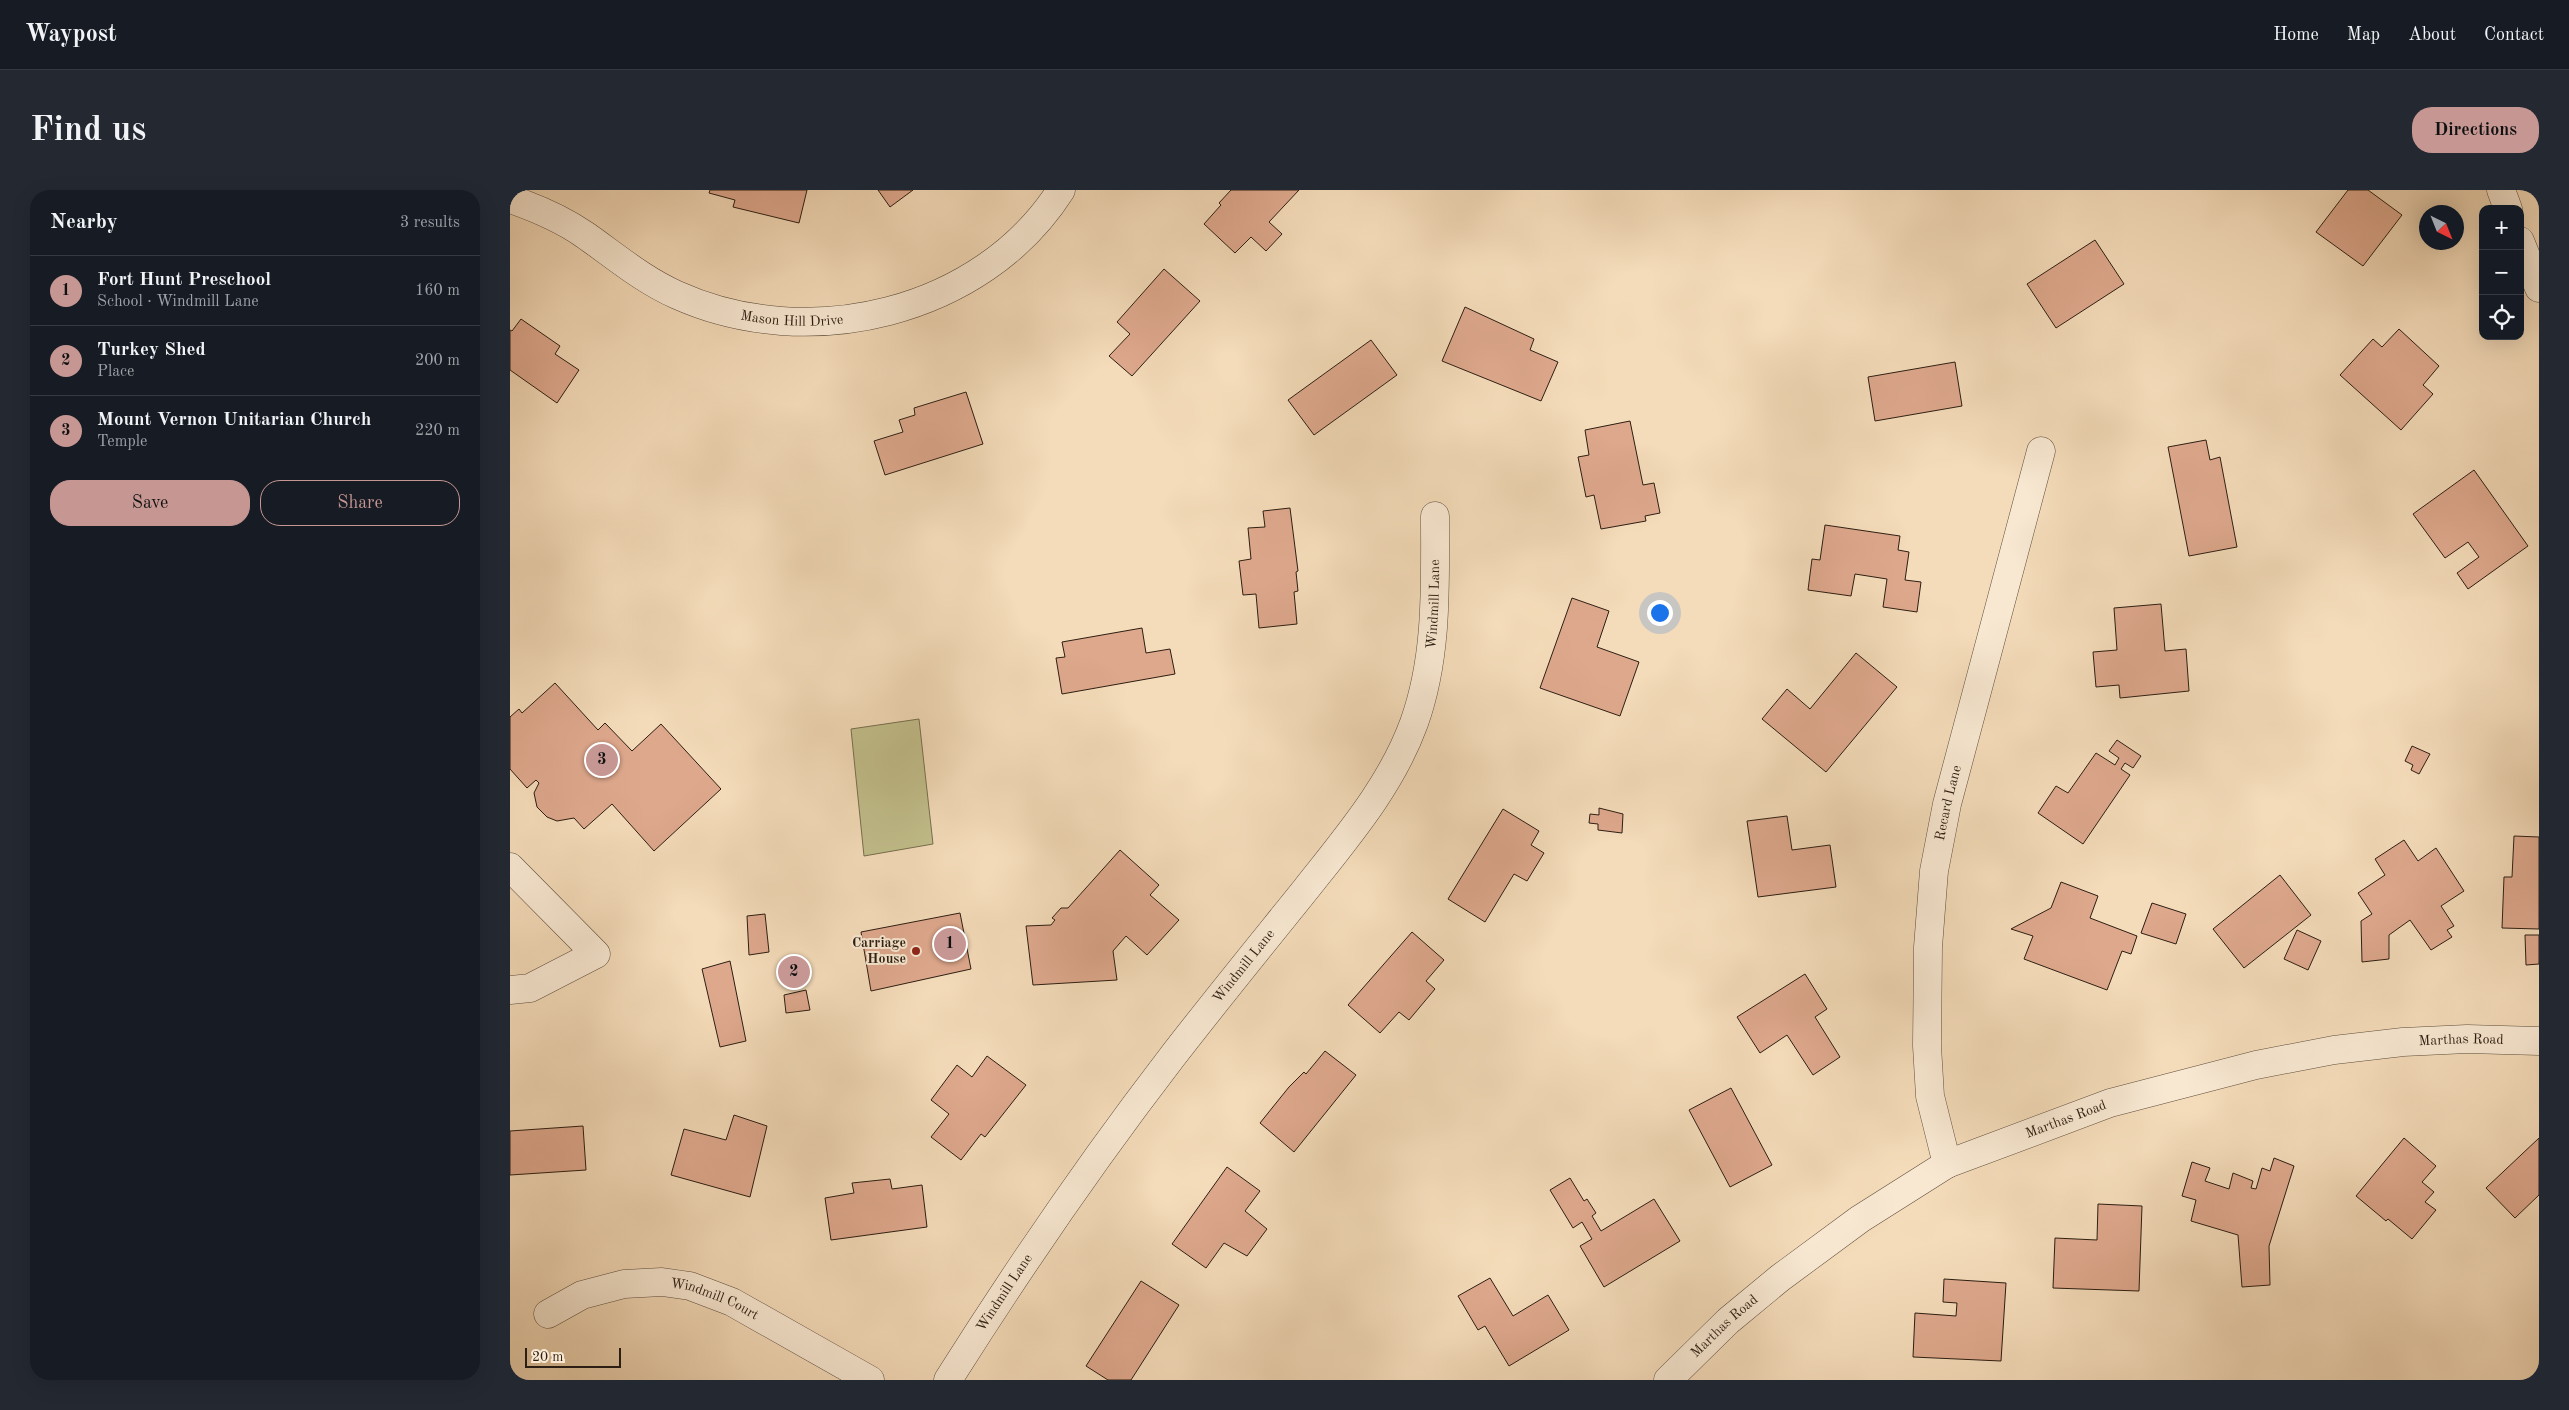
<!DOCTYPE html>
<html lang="en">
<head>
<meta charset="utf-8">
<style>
  :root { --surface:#171b24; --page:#242831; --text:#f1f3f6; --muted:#9ea1a6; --line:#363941; --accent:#c59692 }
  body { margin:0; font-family:"Old Standard TT",serif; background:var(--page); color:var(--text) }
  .controls { position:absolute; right:15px; top:15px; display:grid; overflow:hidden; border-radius:10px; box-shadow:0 5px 20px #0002 }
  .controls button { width:45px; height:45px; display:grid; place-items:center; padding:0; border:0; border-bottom:1px solid var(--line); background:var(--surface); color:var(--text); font:25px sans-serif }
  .compass { position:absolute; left:1909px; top:15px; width:45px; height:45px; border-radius:50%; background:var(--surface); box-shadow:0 5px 20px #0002; rotate:137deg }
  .scale { position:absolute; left:15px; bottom:12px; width:96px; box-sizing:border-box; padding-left:5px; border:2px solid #2c1e12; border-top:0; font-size:14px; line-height:18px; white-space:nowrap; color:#2c1e12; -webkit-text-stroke:4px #f8e8d2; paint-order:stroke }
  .you { position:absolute; left:1149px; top:422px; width:18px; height:18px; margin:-12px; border:4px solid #fff; border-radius:50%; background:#1a73e8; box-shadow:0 0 0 8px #1a73e833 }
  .badge { display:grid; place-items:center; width:32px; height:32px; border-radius:50%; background:var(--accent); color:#111; font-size:16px; font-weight:700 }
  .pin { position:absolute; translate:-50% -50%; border:2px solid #fff; box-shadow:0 1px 5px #0006 }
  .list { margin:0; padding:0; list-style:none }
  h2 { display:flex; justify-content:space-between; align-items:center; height:65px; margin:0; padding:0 20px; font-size:21px }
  h2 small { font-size:16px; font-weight:400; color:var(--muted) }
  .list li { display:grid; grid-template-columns:32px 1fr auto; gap:15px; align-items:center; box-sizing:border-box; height:70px; padding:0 20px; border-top:1px solid var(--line) }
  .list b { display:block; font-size:19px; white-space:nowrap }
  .list p { margin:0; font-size:16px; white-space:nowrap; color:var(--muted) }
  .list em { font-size:16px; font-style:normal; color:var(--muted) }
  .actions { display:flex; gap:10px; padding:15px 20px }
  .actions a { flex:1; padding:11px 0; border:1px solid var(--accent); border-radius:20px; text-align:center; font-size:18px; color:var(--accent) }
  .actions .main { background:var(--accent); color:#111 }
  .icon { flex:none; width:28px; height:28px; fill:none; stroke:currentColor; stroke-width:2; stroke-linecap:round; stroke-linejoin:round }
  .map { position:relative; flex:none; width:2029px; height:1190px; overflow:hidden; border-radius:20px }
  header { display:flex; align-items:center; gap:30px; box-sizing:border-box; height:70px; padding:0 25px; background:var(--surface); border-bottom:1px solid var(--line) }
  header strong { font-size:24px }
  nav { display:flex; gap:28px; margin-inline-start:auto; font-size:18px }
  .intro { display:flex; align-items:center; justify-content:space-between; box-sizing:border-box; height:120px; padding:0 30px }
  h1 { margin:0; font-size:35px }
  .button { padding:12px 22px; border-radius:20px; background:var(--accent); color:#111; font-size:18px; font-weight:700 }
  main { display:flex; gap:30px; padding:0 30px }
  aside { flex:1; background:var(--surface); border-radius:20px; box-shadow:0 5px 20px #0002 }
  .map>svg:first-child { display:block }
  .green { fill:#c1be8b; stroke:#766e4e }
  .building { fill:#dea88d; stroke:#2c1e12 }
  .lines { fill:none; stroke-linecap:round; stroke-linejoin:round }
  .minor-casing { stroke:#5e4d3c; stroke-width:29 }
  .minor { stroke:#f8e8d2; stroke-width:28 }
  .poi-dot { fill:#8f2418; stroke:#f8e8d2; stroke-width:2 }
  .labels { text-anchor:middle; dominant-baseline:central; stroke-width:4; stroke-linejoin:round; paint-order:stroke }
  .street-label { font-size:14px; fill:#2c1e12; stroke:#f8e8d2 }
  .poi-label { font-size:14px; font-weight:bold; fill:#2c1e12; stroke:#f8e8d2; text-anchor:end }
</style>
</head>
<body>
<header>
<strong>Waypost</strong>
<nav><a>Home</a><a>Map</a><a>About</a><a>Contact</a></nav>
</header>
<div class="intro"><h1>Find us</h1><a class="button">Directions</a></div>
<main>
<aside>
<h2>Nearby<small>3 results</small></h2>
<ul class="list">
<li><span class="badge">1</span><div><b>Fort Hunt Preschool</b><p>School · Windmill Lane</p></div><em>160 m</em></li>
<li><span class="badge">2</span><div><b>Turkey Shed</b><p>Place</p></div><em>200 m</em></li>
<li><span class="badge">3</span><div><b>Mount Vernon Unitarian Church</b><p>Temple</p></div><em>220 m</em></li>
</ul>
<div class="actions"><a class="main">Save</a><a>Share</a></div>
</aside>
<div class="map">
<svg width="2029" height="1190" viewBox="0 0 2029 1190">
  <rect width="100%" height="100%" fill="#f4dbb9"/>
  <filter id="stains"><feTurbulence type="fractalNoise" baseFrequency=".004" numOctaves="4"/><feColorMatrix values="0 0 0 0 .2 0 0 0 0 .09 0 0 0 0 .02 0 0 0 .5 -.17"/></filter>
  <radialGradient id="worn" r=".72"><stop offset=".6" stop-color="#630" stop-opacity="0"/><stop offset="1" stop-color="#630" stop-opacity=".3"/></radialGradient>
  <!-- green -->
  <path class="green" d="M409,529L423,654L354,666L341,539Z"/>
  <!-- building -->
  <path class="building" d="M200,0H297L289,33L223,17L225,10L199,3Z
    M368,0H403L380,17Z
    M721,0H789L759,32L772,44L756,61L741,47L725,63L694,34L711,15L709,13Z
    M1838,0H1858L1892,25L1853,76L1806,42Z
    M1585,50L1614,94L1546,138L1517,94Z
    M654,79L690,111L622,186L599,166L620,144L607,132Z
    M955,117L1024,149L1020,160L1048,172L1031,211L932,171Z
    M11,129L50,156L45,164L69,180L47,213L0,180V140L2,141Z
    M1889,139L1929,176L1913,195L1923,204L1891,240L1830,185L1863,149L1872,157Z
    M861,150L887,185L804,245L778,210Z
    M1445,172L1452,216L1365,231L1358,187Z
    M456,202L473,254L375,285L364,251L393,242L389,230L405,225L404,218Z
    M1120,231L1133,295L1144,293L1150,323L1135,326L1136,331L1091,339L1084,305L1076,307L1068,267L1079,265L1075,240Z
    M1696,250L1700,270L1710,267L1727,357L1679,366L1658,257Z
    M1964,280L2018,356L1958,399L1947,383L1969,367L1958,352L1935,368L1903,324Z
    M780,318L788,381L786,382L788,401L784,402L787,434L749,438L746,404L733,405L729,371L741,369L738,338L755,337L753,321Z
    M1315,335L1390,346L1388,360L1399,362L1395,390L1411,392L1407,422L1373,417L1377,389L1345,384L1341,406L1298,400L1302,369L1310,370Z
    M1062,408L1099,421L1087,457L1129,472L1110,526L1030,498Z
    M1651,414L1655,461L1676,459L1679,501L1610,508L1609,495L1586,497L1583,462L1607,460L1604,418Z
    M632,438L636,463L660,459L665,484L552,504L546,468L555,467L552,452Z
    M1346,463L1387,497L1316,582L1252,529L1277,499L1300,519Z
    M45,493L88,540L95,533L122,561L151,534L211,599L144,661L102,614L74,639L64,628L47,631L37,627L27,617L24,603L29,593L26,590L17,598L0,579V527L9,519L12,523Z
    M1607,550L1631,566L1623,578L1615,573L1611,579L1620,585L1573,654L1528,623L1546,596L1558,603L1586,563L1605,575L1609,568L1599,561Z
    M1902,556L1920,564L1909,584L1901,580L1903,575L1895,571Z
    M1089,618L1113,624L1112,643L1088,640V634L1079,633L1080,624L1089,625Z
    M993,619L1029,641L1021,655L1034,663L1017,691L1004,684L975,732L938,709Z
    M1277,626L1282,660L1320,655L1326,697L1248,707L1237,631Z
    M2004,646L2029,647V739L1992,738L1994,687H2002Z
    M1894,650L1908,671L1926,658L1954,701L1931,716L1944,736L1937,740L1942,747L1921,760L1900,730L1879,745V769L1852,772L1851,731L1862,724L1848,703L1875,685L1865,669Z
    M610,660L649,695L640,705L669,730L637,765L616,746L603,761L607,790L523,795L516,736L541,735L545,730L542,728L551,718H558Z
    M1770,685L1801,725L1734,778L1703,739Z
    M1551,692L1588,706L1580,728L1627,746L1621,764L1612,761L1597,800L1514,769L1523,746L1501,739L1541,718Z
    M1642,713L1676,724L1666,754L1631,743Z
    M450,723L461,779L361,801L351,742Z
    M255,724L259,762L239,765L237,726Z
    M1787,740L1811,751L1798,780L1774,769Z
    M902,742L934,770L916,791L925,799L899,830L889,822L870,843L838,815Z
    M2015,745H2029V774L2016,775Z
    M293,770L297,791L275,795L272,774Z
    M220,771L236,851L210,857L192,779Z
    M1295,784L1317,819L1305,827L1330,867L1303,885L1277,845L1250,863L1227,827Z
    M296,800L300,820L276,823L274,805Z
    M815,861L846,885L784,962L750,933L779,897L794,882L796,884Z
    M477,866L516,895L475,947L471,944L451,970L421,947L439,924L421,910L447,875L462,887Z
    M1221,898L1262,975L1220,997L1179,920Z
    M224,925L257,936L240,1007L161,985L174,939L216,950Z
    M73,936L76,980L0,985V941Z
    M1894,948L1926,976L1912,992L1924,1002L1915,1012L1926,1020L1902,1049L1878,1029L1876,1031L1846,1006Z
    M2029,948V1005L2005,1028L1976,998Z
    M1764,968L1784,976L1759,1056L1760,1095L1732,1097L1728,1045L1681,1031L1686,1010L1672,1006L1682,972L1700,978L1695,991L1719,999L1723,983L1743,991L1741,998L1746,999L1752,978L1760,981Z
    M717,977L750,1001L735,1021L757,1039L737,1066L714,1053L696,1078L662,1054Z
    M1060,988L1074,1011L1077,1009L1086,1023L1082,1026L1091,1041L1144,1009L1170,1051L1094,1097L1070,1056L1082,1049L1072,1032L1063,1038L1040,1000Z
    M380,989L382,999L412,995L417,1037L321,1050L315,1008L344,1003L342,993Z
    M1588,1014L1632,1016L1629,1101L1543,1098L1545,1048L1587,1050Z
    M980,1088L1003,1126L1038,1105L1059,1140L999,1176L975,1136L968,1140L948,1106Z
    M1434,1089L1496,1093L1491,1171L1403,1167L1405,1123L1446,1126L1447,1113L1433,1112Z
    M631,1091L669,1115L621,1190H598L576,1176Z"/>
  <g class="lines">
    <defs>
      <g id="minor">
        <path d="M1991,0L1998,19"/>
        <path id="s1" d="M0,9C26,18 52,29 75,45C105,66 133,90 167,105C298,164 472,124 551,0"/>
        <path d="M2010,51L2029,98"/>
        <path d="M0,677L86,764L20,798L0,800"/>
        <path id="s2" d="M1437,974L1420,906L1417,856L1418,757L1424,681L1437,614L1531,261"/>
        <path id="s3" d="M38,1124L72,1105L114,1094L152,1092L180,1096L222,1112L360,1190"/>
        <path id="s4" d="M438,1190C508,1079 582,971 662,867C706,810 751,755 796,699C837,647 881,596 904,533C928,466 925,396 925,326"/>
        <path id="s5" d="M1158,1190L1218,1131L1270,1088L1350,1029L1437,974L1600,913L1746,875L1824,860L1893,852L1957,849L2029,851"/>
      </g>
    </defs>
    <!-- minor casing -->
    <use href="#minor" class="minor-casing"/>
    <!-- minor -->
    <use href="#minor" class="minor"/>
  </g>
  <!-- markers -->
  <circle class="poi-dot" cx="406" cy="761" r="5"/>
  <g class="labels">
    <!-- street labels -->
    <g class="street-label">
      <text stroke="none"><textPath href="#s1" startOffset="312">Mason Hill Drive</textPath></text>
      <text stroke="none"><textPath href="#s4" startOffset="928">Windmill Lane</textPath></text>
      <text stroke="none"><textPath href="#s2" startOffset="365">Recard Lane</textPath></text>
      <text stroke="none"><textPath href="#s4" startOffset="509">Windmill Lane</textPath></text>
      <text stroke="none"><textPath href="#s5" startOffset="886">Marthas Road</textPath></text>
      <text stroke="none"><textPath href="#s5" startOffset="481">Marthas Road</textPath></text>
      <text stroke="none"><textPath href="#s4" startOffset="104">Windmill Lane</textPath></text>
      <text stroke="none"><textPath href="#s3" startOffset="176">Windmill Court</textPath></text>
      <text stroke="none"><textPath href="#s5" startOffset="78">Marthas Road</textPath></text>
    </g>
    <!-- poi labels -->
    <g class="poi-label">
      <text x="396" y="753">Carriage<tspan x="396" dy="16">House</tspan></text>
    </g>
  </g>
  <rect width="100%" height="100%" filter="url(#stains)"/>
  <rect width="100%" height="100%" fill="url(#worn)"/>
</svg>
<div class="controls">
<button>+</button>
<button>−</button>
<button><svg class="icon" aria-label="locate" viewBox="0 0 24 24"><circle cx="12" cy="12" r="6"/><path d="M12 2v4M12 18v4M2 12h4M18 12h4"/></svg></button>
</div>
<svg class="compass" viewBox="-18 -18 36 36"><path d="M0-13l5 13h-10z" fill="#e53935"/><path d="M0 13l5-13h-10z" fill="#9ea1a6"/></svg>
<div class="scale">20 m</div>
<div class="you"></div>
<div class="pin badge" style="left:440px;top:754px">1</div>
<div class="pin badge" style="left:284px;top:782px">2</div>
<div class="pin badge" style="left:92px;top:570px">3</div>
</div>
</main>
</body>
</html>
